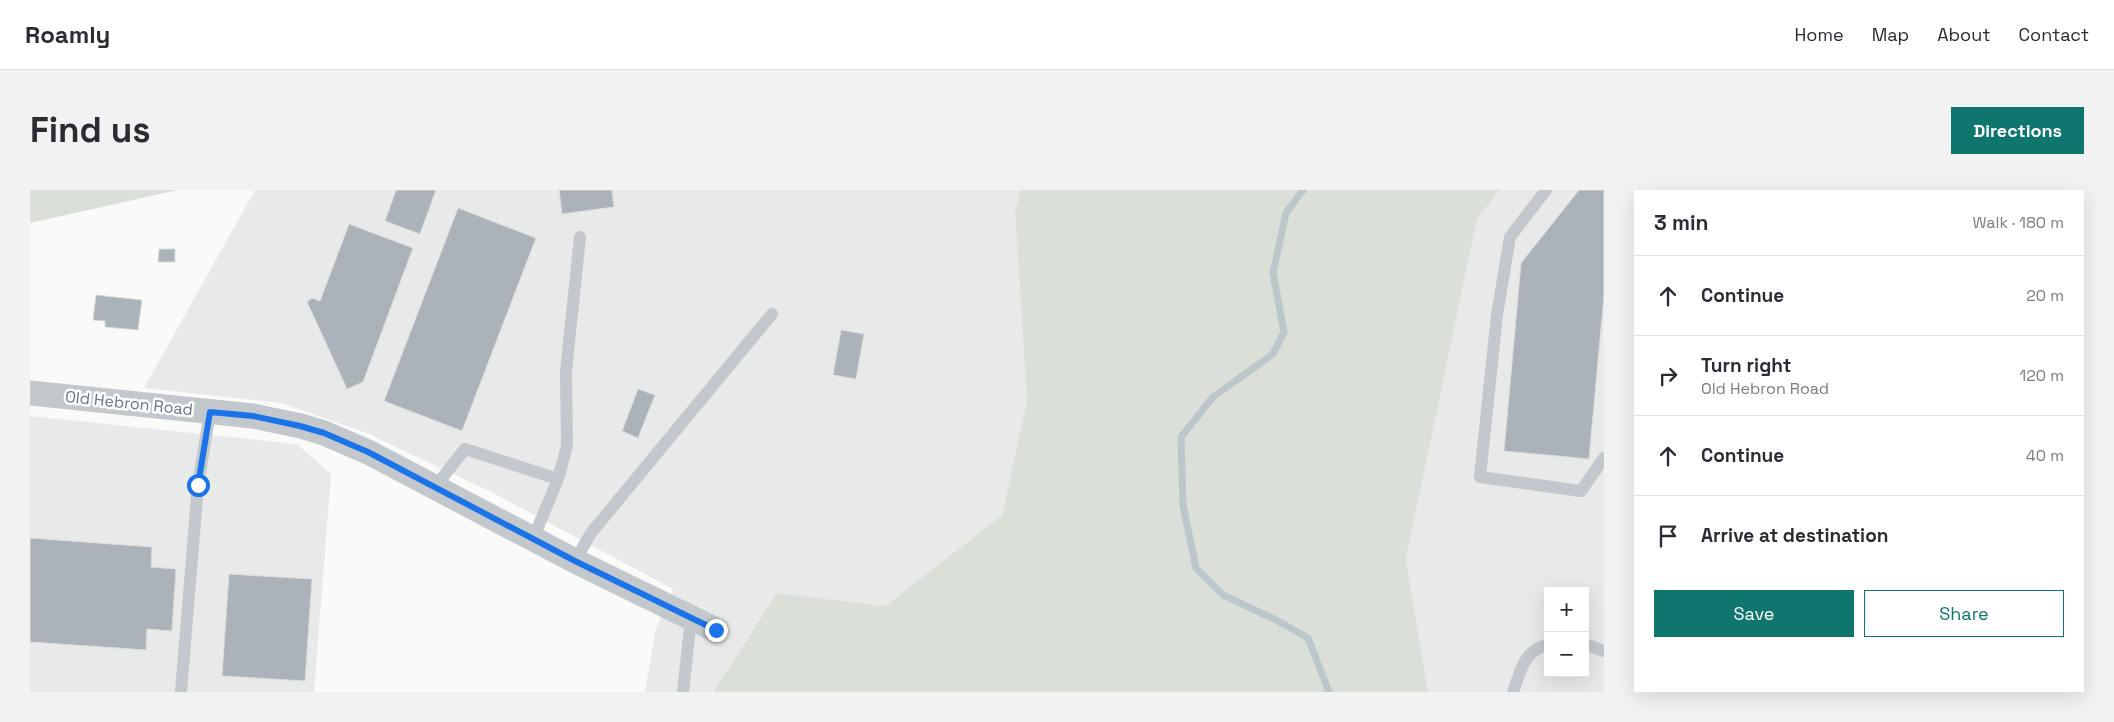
<!DOCTYPE html>
<html lang="en">
<head>
<meta charset="utf-8">
<style>
  :root { --surface:#fff; --page:#f2f2f3; --text:#2b2b33; --muted:#7c7c81; --line:#e1e1e2; --accent:#0f766e }
  body { margin:0; font-family:"Space Grotesk",sans-serif; background:var(--page); color:var(--text) }
  .controls { position:absolute; right:15px; bottom:15px; display:grid; overflow:hidden; border-radius:0px; box-shadow:0 5px 20px #0002 }
  .controls button { width:45px; height:45px; display:grid; place-items:center; padding:0; border:0; border-bottom:1px solid var(--line); background:var(--surface); color:var(--text); font:25px sans-serif }
  .stop { position:absolute; width:15px; height:15px; margin:-11px; border:4px solid #1a73e8; border-radius:50%; background:#fff }
  .stop.end { background:#1a73e8; border-color:#fff; box-shadow:0 1px 5px #0008 }
  .list { margin:0; padding:0; list-style:none }
  h2 { display:flex; justify-content:space-between; align-items:center; height:65px; margin:0; padding:0 20px; font-size:21px }
  h2 small { font-size:16px; font-weight:400; color:var(--muted) }
  .list li { display:grid; grid-template-columns:32px 1fr auto; gap:15px; align-items:center; box-sizing:border-box; height:80px; padding:0 20px; border-top:1px solid var(--line) }
  .list b { display:block; font-size:19px; white-space:nowrap }
  .list p { margin:0; font-size:16px; white-space:nowrap; color:var(--muted) }
  .list em { font-size:16px; font-style:normal; color:var(--muted) }
  .actions { display:flex; gap:10px; padding:15px 20px }
  .actions a { flex:1; padding:11px 0; border:1px solid var(--accent); border-radius:0px; text-align:center; font-size:18px; color:var(--accent) }
  .actions .main { background:var(--accent); color:#fff }
  .icon { flex:none; width:28px; height:28px; fill:none; stroke:currentColor; stroke-width:2; stroke-linecap:round; stroke-linejoin:round }
  .map { position:relative; flex:none; width:1574px; height:502px; overflow:hidden; border-radius:0px }
  header { display:flex; align-items:center; gap:30px; box-sizing:border-box; height:70px; padding:0 25px; background:var(--surface); border-bottom:1px solid var(--line) }
  header strong { font-size:24px }
  nav { display:flex; gap:28px; margin-inline-start:auto; font-size:18px }
  .intro { display:flex; align-items:center; justify-content:space-between; box-sizing:border-box; height:120px; padding:0 30px }
  h1 { margin:0; font-size:35px }
  .button { padding:12px 22px; border-radius:0px; background:var(--accent); color:#fff; font-size:18px; font-weight:700 }
  main { display:flex; gap:30px; padding:0 30px }
  aside { flex:1; background:var(--surface); border-radius:0px; box-shadow:0 5px 20px #0002 }
  .map>svg:first-child { display:block }
  .built { fill:#e8e9e9; fill-rule:evenodd }
  .green { fill:#dadfd7 }
  .lines { fill:none; stroke-linecap:round; stroke-linejoin:round }
  .stream { stroke:#bbc7cb; stroke-width:7 }
  .building { fill:#aab3b9; stroke:#dcdcda }
  .service { stroke:#c3c8cc; stroke-width:12 }
  .minor { stroke:#c3c8cc; stroke-width:25 }
  .route { stroke:#1a73e8; stroke-width:6 }
  .labels { text-anchor:middle; dominant-baseline:central; stroke-width:5; stroke-linejoin:round; paint-order:stroke }
  .street-label { font-size:16px; fill:#657683; stroke:#fff }
</style>
</head>
<body>
<header>
<strong>Roamly</strong>
<nav><a>Home</a><a>Map</a><a>About</a><a>Contact</a></nav>
</header>
<div class="intro"><h1>Find us</h1><a class="button">Directions</a></div>
<main>
<div class="map">
<svg width="1574" height="502" viewBox="0 0 1574 502">
  <rect width="100%" height="100%" fill="#fafaf8"/>
  <!-- built -->
  <path class="built" d="M225,0H991L985,21L997,211L972,325L855,416L747,403L683,502H615L625,441L643,399L463,303L339,244L252,213L114,198Z
    M1470,0H1574V502H1398L1376,369L1447,29ZM1518,401H1555V483H1518Z
    M0,226L267,254L301,284L284,502H0Z"/>
  <!-- green -->
  <path class="green" d="M0,0H148L0,33Z
    M991,0H1470L1447,29L1376,369L1398,502H683L747,403L855,416L972,325L997,211L985,21Z"/>
  <g class="lines">
    <!-- stream -->
    <path class="stream" d="M1273,0L1256,23L1243,83L1254,142L1243,164L1183,207L1151,247L1153,315L1166,378L1193,405L1246,430L1278,448L1299,502"/>
  </g>
  <!-- building -->
  <path class="building" d="M366,0H406L390,44L355,31Z
    M529,0H582L584,17L532,24Z
    M1549,0H1574V106L1559,269L1474,261L1491,73Z
    M428,18L506,48L432,241L354,211Z
    M319,34L383,58L333,192L317,199L277,112L282,108L290,111Z
    M129,59H145V72H128Z
    M66,105L112,110L108,140L75,137V131L63,130Z
    M811,140L834,144L826,189L803,185Z
    M608,199L625,205L608,248L592,241Z
    M0,348L122,357L121,377L146,379L142,441L117,439L116,460L0,452Z
    M199,384L282,389L275,491L192,486Z"/>
  <g class="lines">
    <!-- service -->
    <path class="service" d="M1516,0L1480,47L1467,125L1450,287L1551,301L1574,268
      M528,289L537,256L536,181L550,47
      M405,297L435,259L528,289L503,349
      M545,371L561,343L742,124
      M1555,454L1574,461
      M151,502L168,295L180,222
      M653,502L661,428
      M1483,502C1490,483 1494,459 1518,455"/>
    <!-- minor -->
    <path class="minor" d="M0,203L223,226L271,236L294,243L338,262L545,371L686,440"/>
  </g>
  <g class="lines">
    <!-- route -->
    <path class="route" d="M168,295L180,222L223,226L270,236L294,243L338,262L545,371L686,440"/>
  </g>
  <g class="labels">
    <!-- street labels -->
    <g class="street-label">
      <text transform="translate(99 213) rotate(6)">Old Hebron Road</text>
    </g>
  </g>
</svg>
<div class="controls">
<button>+</button>
<button>−</button>
</div>
<div class="stop" style="left:168px;top:295px"></div>
<div class="stop end" style="left:686px;top:440px"></div>
</div>
<aside>
<h2>3 min<small>Walk · 180 m</small></h2>
<ul class="list">
<li><svg class="icon" aria-label="ahead" viewBox="0 0 24 24"><path d="M12 20V5M6 11l6-6 6 6"/></svg><div><b>Continue</b></div><em>20 m</em></li>
<li><svg class="icon" aria-label="right" viewBox="0 0 24 24"><path d="M7 20v-9h11M14 6l5 5-5 5"/></svg><div><b>Turn right</b><p>Old Hebron Road</p></div><em>120 m</em></li>
<li><svg class="icon" aria-label="ahead" viewBox="0 0 24 24"><path d="M12 20V5M6 11l6-6 6 6"/></svg><div><b>Continue</b></div><em>40 m</em></li>
<li><svg class="icon" aria-label="arrive" viewBox="0 0 24 24"><path d="M6 21V4h12l-3 4 3 4H6"/></svg><div><b>Arrive at destination</b></div></li>
</ul>
<div class="actions"><a class="main">Save</a><a>Share</a></div>
</aside>
</main>
</body>
</html>
